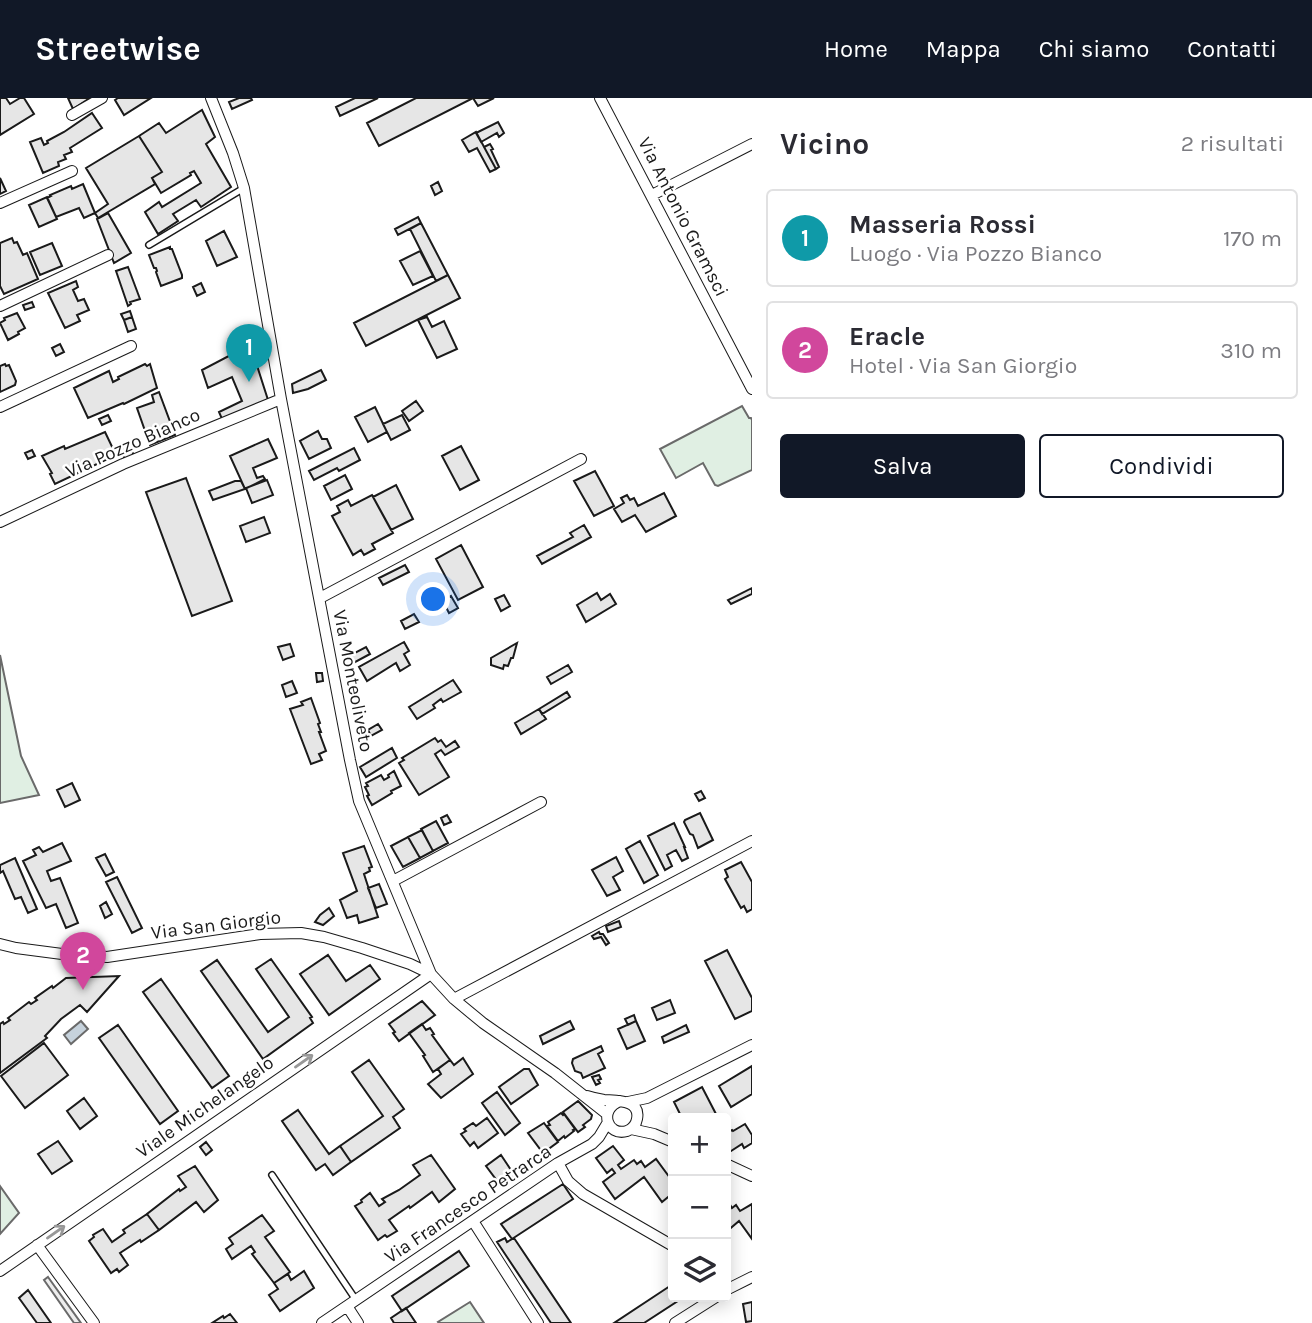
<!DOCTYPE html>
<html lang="it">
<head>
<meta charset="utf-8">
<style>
  :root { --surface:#fff; --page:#f2f2f3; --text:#2b2b33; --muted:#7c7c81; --line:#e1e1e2; --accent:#111827 }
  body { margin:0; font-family:Karla,sans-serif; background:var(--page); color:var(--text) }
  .controls { position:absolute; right:21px; bottom:21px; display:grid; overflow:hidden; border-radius:7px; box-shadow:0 4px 18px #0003 }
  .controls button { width:63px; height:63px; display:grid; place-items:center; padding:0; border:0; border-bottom:2px solid var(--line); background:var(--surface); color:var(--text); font:35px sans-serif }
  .you { position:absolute; left:434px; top:502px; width:24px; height:24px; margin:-18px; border:5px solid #fff; border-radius:50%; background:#1a73e8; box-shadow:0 0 0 10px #1a73e833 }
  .badge { display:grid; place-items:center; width:46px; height:46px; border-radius:50%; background:var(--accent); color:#fff; font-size:23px; font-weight:700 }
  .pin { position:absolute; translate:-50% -58px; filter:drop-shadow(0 2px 4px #0008) }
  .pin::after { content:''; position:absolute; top:37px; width:24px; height:21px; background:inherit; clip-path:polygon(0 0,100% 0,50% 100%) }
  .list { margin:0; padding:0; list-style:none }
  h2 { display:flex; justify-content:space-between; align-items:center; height:91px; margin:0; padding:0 28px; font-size:30px }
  h2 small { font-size:23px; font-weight:400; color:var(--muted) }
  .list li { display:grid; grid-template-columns:46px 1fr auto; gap:21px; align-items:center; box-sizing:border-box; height:98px; margin:0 14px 14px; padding:0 14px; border:2px solid var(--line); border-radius:7px }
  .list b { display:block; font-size:26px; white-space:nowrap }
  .list p { margin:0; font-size:23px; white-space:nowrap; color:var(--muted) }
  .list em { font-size:23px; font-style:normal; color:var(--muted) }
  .actions { display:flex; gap:14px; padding:21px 28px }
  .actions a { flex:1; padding:16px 0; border:2px solid var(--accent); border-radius:7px; text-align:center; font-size:24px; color:var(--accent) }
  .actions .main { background:var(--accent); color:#fff }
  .icon { flex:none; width:38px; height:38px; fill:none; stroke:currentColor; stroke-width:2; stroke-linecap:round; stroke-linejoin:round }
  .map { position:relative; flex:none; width:752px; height:1225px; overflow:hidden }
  header { display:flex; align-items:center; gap:42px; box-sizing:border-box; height:98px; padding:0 35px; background:var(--accent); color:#fff }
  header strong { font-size:33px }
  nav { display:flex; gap:38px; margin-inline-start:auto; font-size:24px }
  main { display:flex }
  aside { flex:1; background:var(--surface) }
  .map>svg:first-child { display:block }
  .green { fill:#e0efe3; stroke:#6a6a6a; stroke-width:2 }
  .parking { fill:#ededed; stroke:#6a6a6a; stroke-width:2 }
  .water { fill:#c6d2dc; stroke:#6a6a6a; stroke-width:2 }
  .building { fill:#e6e6e6; stroke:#1a1a1a; stroke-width:2 }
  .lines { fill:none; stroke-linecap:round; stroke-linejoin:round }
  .lane-casing { stroke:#1a1a1a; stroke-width:8 }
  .street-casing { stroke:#1a1a1a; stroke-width:12 }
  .lane { stroke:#fff; stroke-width:5 }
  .street { stroke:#fff; stroke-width:10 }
  .oneway { stroke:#989898 }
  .labels { text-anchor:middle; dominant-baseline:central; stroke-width:5; stroke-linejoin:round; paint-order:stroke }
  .street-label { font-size:19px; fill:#1a1a1a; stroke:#fff }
</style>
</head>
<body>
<header>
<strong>Streetwise</strong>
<nav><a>Home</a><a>Mappa</a><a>Chi siamo</a><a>Contatti</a></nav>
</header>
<main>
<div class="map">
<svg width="752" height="1225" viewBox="0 0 752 1225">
  <rect width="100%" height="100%" fill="#fff"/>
  <!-- green -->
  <path class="green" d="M742,308L749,320H751L752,322V372L718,388L715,387L703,365L676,380L660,351Z
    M0,557L21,658L39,697L0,705Z
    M0,1088L19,1115L0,1136Z
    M470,1204L484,1225H439L438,1224Z"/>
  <!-- parking -->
  <path class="parking" d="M48,1179L81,1225H74L44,1182Z"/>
  <!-- water -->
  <path class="water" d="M81,923L88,931L71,946L64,937Z"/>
  <!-- building -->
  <path class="building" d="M0,0H6L10,6L20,0H24L34,16L0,37Z
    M68,0H90L73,11Z
    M118,0H151L124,17L115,2Z
    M239,0H251L252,2L232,11L229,4Z
    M355,0H378L340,18L336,9Z
    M416,0H473L379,48L367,25Z
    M473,0H494L478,8Z
    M202,12L215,39L206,46L231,89L201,109L196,102L173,116L178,123L158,136L145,114L159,104L162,109L201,85L194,73L190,75L191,77L161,95L152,80L162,74L139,38L159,25L166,35Z
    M92,15L102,30L70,50L72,54L64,57L66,61L58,64L59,68L43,75L30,44L41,40L44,47L48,45L47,43L64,34Z
    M498,24L504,35L499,39L497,35L481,44L476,35Z
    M476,34L496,71L490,74L477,50L469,54L462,42Z
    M139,38L162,74L152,80L155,86L98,120L95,115L108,106L86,70Z
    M490,46L493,51L491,52L499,69L496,71L484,49Z
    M0,80L6,93L0,96Z
    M438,84L442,93L435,97L431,88Z
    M83,86L95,115L84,120L79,110L56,119L47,100L51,98L50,97L71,88L72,91Z
    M47,99L57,121L39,129L29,107Z
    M108,115L131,155L114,165L97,121Z
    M418,119L421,125L398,137L395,131Z
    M421,125L448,177L436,183L410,131Z
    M224,133L237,159L217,168L206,143Z
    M12,140L14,145L17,144L23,157L27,155L38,181L4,196L0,188V145Z
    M52,145L62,168L40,177L30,154Z
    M170,149V151H172L182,177V180L161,188L156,174L157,173L156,170H154L149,157Z
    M420,153L433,178L413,187L400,163Z
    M128,169L140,201L130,204L131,206L128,208L116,173Z
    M448,177L460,200L366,248L354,225Z
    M76,183L78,189L73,192L78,203L84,201L89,212L77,217L80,223L65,230L48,195Z
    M201,185L205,194L197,198L193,189Z
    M32,204L34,209L25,212L23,207Z
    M130,213L132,219L124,222L121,216Z
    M17,215L25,230L18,234L19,236L8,242L0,225L5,222L4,220Z
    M132,219L136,231L128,234L124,222Z
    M427,219L432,229L444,223L457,251L437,260L418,222Z
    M60,246L64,254L56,258L52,250Z
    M244,250L245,254L252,252L268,302L222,321L219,314L242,303L232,279L208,290L202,272Z
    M5,266L6,268L9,267L16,283L15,287L0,294V268Z
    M145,266L147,268L150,266L157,290L124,306L123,305L88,320L74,290L109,273L113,284L119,281L118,279Z
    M321,272L326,282L308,291L293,295L292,286Z
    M159,294L175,337L150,347L137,310L154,304L152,297Z
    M416,303L423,313L409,323L402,313Z
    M375,309L387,334L368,344L355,319Z
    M108,317L111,323L102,327L99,321Z
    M402,317L410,332L391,342L383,326Z
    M318,333L322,341H327L331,350L309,361L300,343Z
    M105,334L116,357L55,386L50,376L52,375L42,358L64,348L65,351Z
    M268,341L277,360L253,370L257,380L263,378L265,381L245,391L230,358Z
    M128,343L134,358L125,362L119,347Z
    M461,348L479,382L460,392L442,358Z
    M354,350L360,362L339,373L337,370L314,382L309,373Z
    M32,352L35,358L28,361L25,355Z
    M595,373L614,408L594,418L574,383Z
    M345,377L352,391L331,402L324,388Z
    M186,380L232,503L192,518L146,394Z
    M267,382L273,397L252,405L246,390Z
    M235,383H241L245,391L213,402L209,393Z
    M396,387L413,421L391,432L373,399Z
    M664,395L676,418L646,434L635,417L622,424L614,411L624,405L621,400L627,397L630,402L634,400L638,408Z
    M372,397L393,435L372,446L375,451L364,457L361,452L353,457L332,418L340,414L337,408L348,402L351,408Z
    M264,419L270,435L246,444L240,428Z
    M584,427L591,439L542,466L537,458L573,439L570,435Z
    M461,447L483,489L458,502L436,461Z
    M405,467L409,474L383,487L379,480Z
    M752,490V496L731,506L728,502Z
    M597,495L601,502L610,496L616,506L586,524L577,507Z
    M504,497L510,508L501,513L495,501Z
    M451,498L458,510L449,515L443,503Z
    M414,516L419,524L405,531L401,523Z
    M404,544L409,553L404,556L410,567L400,573L396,565L367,583L359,569Z
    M517,545L513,560H511L508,568L504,567L503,571L491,567V560Z
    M290,546L294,558L283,562L278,549Z
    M366,549L370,556L346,569L345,560Z
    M568,567L572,574L551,586L547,579Z
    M316,575H322L323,583L317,584Z
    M453,582L461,594L443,604L441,601L433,607L435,610L417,621L409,609Z
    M292,583L297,595L286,599L282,587Z
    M567,594L570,599L542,616L539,611Z
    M311,600L320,625L318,626L321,634H319L326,653L319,656L322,662L311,666L290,611L303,607L301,604Z
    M539,611L546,621L521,636L515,625Z
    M378,626L382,632L371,638L368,632Z
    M435,640L438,644L441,642L446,649L455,643L459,649L445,657L441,652L435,656L449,679L419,697L399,665L404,662L402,660Z
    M392,650L397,660L366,679L360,669Z
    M394,673L401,688L391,693L392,695L372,707L367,698L369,697L365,689L368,688L366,685L381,677L384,682L389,679L388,677Z
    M72,685L80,702L65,709L57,692Z
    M701,693L705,700L699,703L695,696Z
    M700,715L713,742L698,750L693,737L690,736L684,724L685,722Z
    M447,717L451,724L444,727L441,720Z
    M436,723L448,745L433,753L421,731Z
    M674,725L685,749H684L688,760L682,763L676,752L667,757L672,768L665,772L648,738Z
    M422,732L433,753L420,760L408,739Z
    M408,739L420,760L403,769L391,748Z
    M640,743L658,777L644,785L626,751Z
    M62,745L71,763L47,773L51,783L60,780L78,825L66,830L56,806L46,810L23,763L36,757L33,752L39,749L43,754Z
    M364,748L372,769L369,770L370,773L364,776L378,819L359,825L357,817L347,820L340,802L357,793L343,755Z
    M105,756L114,774L106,778L96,760Z
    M616,759L623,773L613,779L620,792L607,798L592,772Z
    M15,760L37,811L28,815L21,799L15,801L3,773L0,775V767Z
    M741,764L752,784V811L747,814L744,808L741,810L725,781L728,779L725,772Z
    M117,779L142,830L132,835L106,784Z
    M379,786L387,806L376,810L368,790Z
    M106,804L112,816L105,820L100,808Z
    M329,810L334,818L323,827L315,824L320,817Z
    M619,823L621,829L608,834L606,828Z
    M599,834L600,836H603L609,845L606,847L601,839L594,841L592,838Z
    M727,852L752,900V913L735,921L705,863Z
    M328,857L346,883L370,867L380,881L329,917L300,876Z
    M271,861L312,919L310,920L313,925L263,961L201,873L217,862L268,934L289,919L256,871Z
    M119,878L87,914L80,907L61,921L45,938L47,940L0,975V926L3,924L4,926L10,922L8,920L29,904L31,906L37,902L35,900L52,888L53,890L66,880Z
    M161,881L229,978L212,990L143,894Z
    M670,902L675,915L657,922L652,910Z
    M422,903L435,917L399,943L393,935L395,934L389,926Z
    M634,917L636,923L628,927L625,921Z
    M570,923L574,931L543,946L540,938Z
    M636,923L645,943L627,951L618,931Z
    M422,926L426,932L430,930L434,936L432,937L450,962L433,974L423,958L425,957L409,935Z
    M118,927L178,1013L160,1026L99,940Z
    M686,927L689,934L664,945L662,939Z
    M44,945L68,977L25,1010L1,978Z
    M601,948L603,953L598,956L605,970L583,980L581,975L575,973L572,965L573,961Z
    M463,960L473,976L441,1000L428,986L441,976L438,971L450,962L454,967Z
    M369,962L404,1011L393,1019L400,1030L351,1064L340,1048L383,1018L352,974Z
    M752,968V996L731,1009L719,988Z
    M524,971H529L538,987L511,1006L499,989Z
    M599,977L601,981L598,982L600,985L596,987L592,979Z
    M702,989L717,1018L711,1020H682L674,1004Z
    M497,994L520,1025L505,1037L482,1005Z
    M84,1000L97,1018L80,1031L67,1013Z
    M578,1003L592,1017L591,1021L583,1027L585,1029L578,1034L563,1014Z
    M298,1012L329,1056L340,1048L351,1064L333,1077L325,1066L316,1072L282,1023Z
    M561,1015L563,1017L564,1016L575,1031L573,1032L574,1033L565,1040L564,1038L558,1043L547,1028L550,1027L548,1024Z
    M487,1020L498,1035L478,1050L474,1044L470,1048L461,1036L466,1033L464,1031L473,1025L476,1028Z
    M544,1025L558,1044L543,1055L528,1035Z
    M745,1026L752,1037V1045L744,1050L742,1046L728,1055L726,1052V1036L732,1032L733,1033Z
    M58,1043L72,1063L52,1076L38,1056Z
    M206,1044L212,1052L206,1057L200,1049Z
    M613,1048L624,1062L618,1067L621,1071L634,1062L637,1066L641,1063L645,1069L656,1061L673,1084V1095L662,1104L644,1079L615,1101L603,1084L615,1075L612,1071L607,1075L596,1060Z
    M431,1057L455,1091L439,1104L432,1094L410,1110L409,1108L389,1122L397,1133L387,1139L385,1137L378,1142L355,1108L362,1104L361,1102L370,1095L379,1108L385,1104L382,1101L399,1092L420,1077L413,1067Z
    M501,1057L515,1078L501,1088L486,1068Z
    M195,1068L218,1102L204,1114L196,1104L159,1132L147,1116L179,1091L180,1093L186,1089L178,1078Z
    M563,1086L573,1101L512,1141L501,1126Z
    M729,1105L732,1110L736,1107L740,1113L752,1106V1141L739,1123L726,1134V1108Z
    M147,1116L159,1132L141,1144L140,1142L120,1155L128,1167L119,1174L117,1171L111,1175L89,1143L94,1139L93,1137L103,1131L112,1144L125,1135L123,1132Z
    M262,1117L274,1133L265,1139L290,1174L274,1185L252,1156L255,1154L251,1148L232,1161L226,1151L233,1146L229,1140Z
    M505,1140L507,1144L514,1140L571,1225H551L497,1144Z
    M459,1153L469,1168L402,1213L392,1198Z
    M304,1173L314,1190L280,1213L269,1197L278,1191L274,1185L288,1176L291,1182Z
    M673,1186V1199H684L644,1225H614Z
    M28,1192L51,1225H37L19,1200Z
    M752,1204V1223L746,1224L743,1206Z
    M406,1210L416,1225H394L391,1220Z
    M230,1216L237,1225H212L223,1218L224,1220Z"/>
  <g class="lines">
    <defs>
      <path id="lane" d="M149,147L244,90
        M272,1077L356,1202"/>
      <path id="street" d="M211,0L233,55L244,90L281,301L350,662L359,703L431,876L454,901L483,925L555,975L607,1016
        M600,0L752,291
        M72,17L102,0
        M652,97L752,46
        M0,105L72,73
        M0,208L108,157
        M0,309L131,248
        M0,424L123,366L281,301
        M320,500L581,361
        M393,783L541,704
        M0,846L16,850L62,856L107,859L260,836L301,835L324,839L362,850L410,866L431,876
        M454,901L752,743
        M587,998C593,1000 598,1001 604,1002C616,1003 641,1001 637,1021C636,1027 632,1031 627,1033C607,1039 598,1011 620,1003
        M628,1004L647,1000L752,947
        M631,1031L654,1036L673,1044
        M558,1065L568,1083L583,1096L673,1148
        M726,1066L752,1078
        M473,1123L538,1225
        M37,1147L94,1225
        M0,1173L431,876
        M726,1192L752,1179
        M347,1208L358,1225
        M322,1225L558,1065L592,1046L599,1039L608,1024
        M675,1225L716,1199"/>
    </defs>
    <!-- lane casing -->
    <use href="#lane" class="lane-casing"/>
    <!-- street casing -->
    <use href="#street" class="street-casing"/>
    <!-- lane -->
    <use href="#lane" class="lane"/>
    <!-- street -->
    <use href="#street" class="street"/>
  </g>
  <!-- one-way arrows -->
  <defs><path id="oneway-shaft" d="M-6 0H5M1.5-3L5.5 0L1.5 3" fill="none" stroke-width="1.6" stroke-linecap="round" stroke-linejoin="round" transform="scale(1.75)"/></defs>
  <g class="oneway">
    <use href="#oneway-shaft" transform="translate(304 963) rotate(-35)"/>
    <use href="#oneway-shaft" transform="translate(56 1134) rotate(-35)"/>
  </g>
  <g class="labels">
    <!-- street labels -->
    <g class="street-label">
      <text transform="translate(683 119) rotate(63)">Via Antonio Gramsci</text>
      <text transform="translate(133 345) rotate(-24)">Via Pozzo Bianco</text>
      <text transform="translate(353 583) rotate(79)">Via Monteoliveto</text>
      <text transform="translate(216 827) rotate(-7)">Via San Giorgio</text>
      <text transform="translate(205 1009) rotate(-35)">Viale Michelangelo</text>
      <text transform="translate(468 1106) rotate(-34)">Via Francesco Petrarca</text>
    </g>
  </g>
</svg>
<div class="controls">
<button>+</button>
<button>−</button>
<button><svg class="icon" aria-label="layers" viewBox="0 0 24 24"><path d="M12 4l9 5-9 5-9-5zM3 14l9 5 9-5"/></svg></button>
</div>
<div class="you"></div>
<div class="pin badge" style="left:249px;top:284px;background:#0f9aa8">1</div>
<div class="pin badge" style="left:83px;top:892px;background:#d1479c">2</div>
</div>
<aside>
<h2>Vicino<small>2 risultati</small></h2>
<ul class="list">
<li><span class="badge" style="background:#0f9aa8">1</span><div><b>Masseria Rossi</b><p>Luogo · Via Pozzo Bianco</p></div><em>170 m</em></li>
<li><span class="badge" style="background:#d1479c">2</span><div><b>Eracle</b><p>Hotel · Via San Giorgio</p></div><em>310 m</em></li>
</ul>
<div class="actions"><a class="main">Salva</a><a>Condividi</a></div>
</aside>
</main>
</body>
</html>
